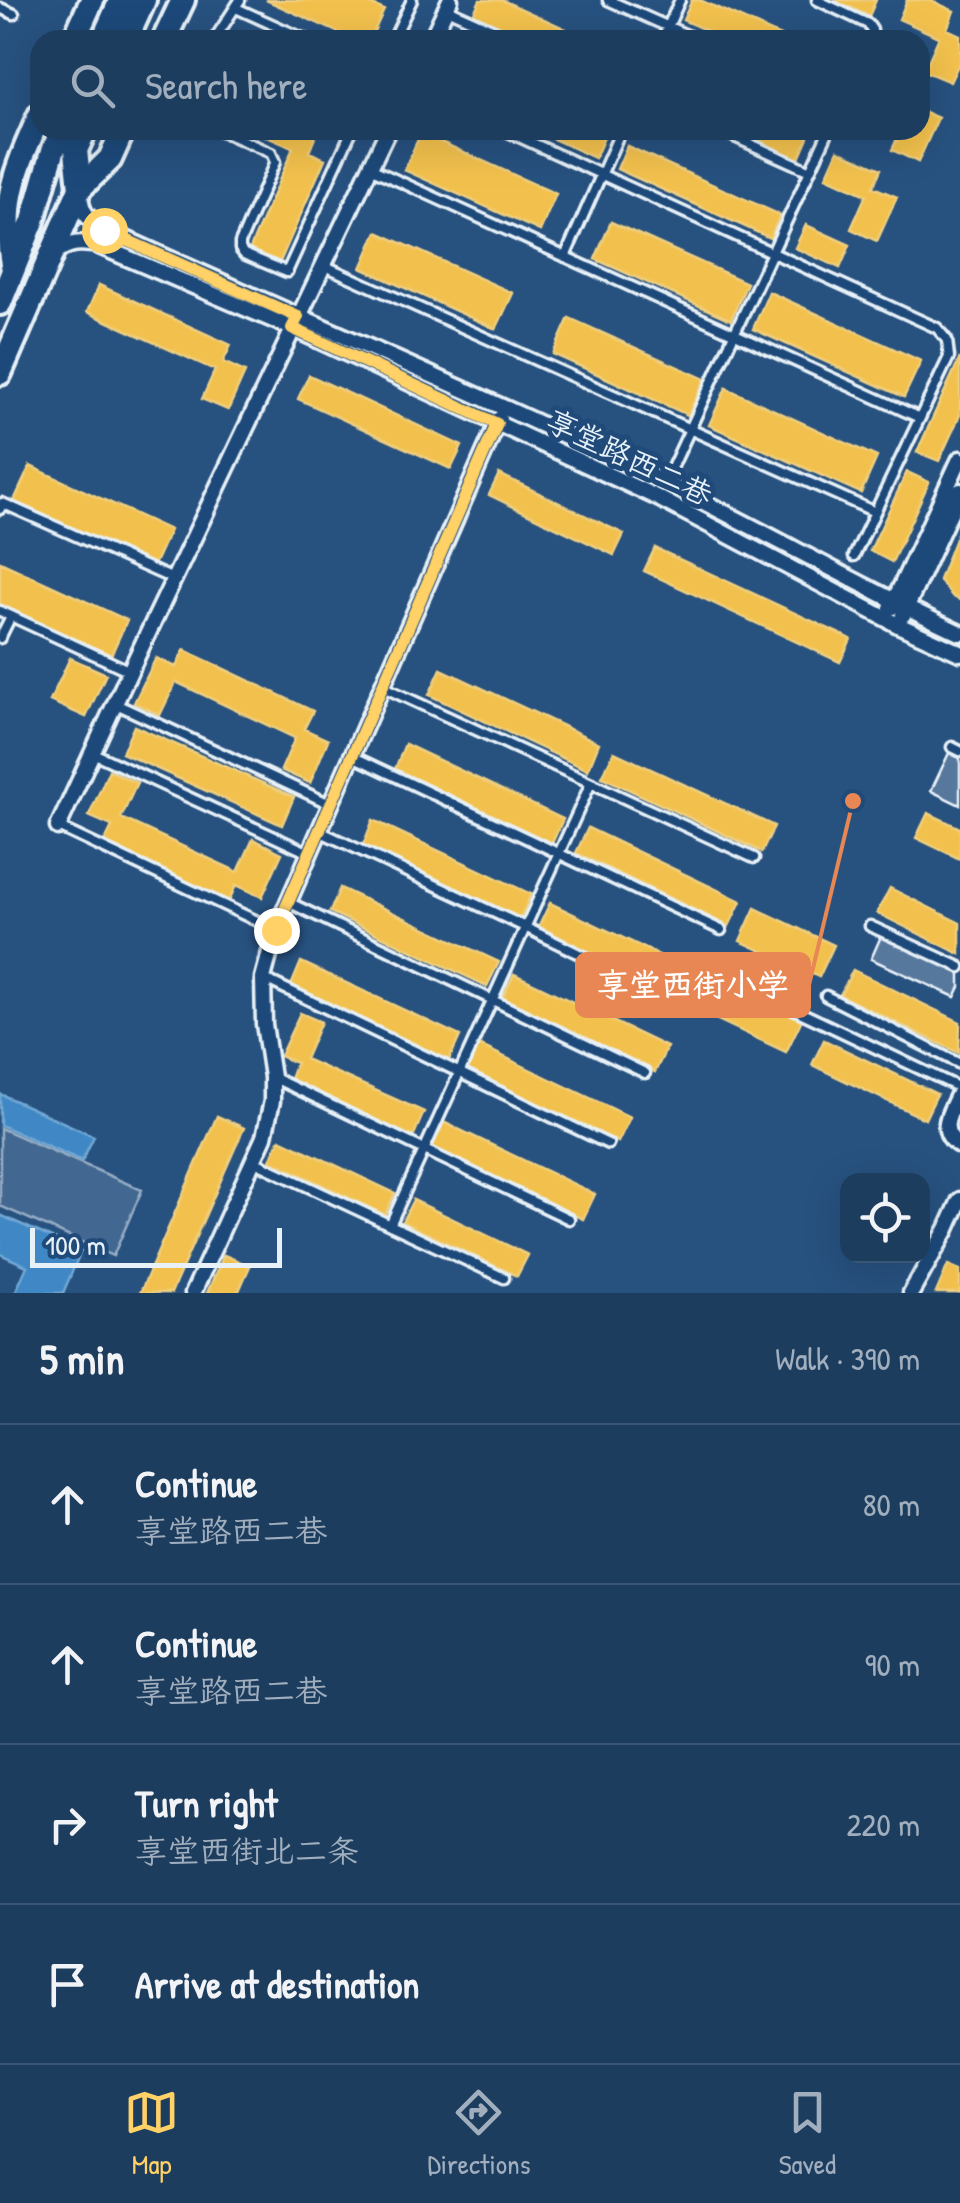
<!DOCTYPE html>
<html lang="en">
<head>
<meta charset="utf-8">
<style>
  :root { --surface:#1d3d5f; --page:#254465; --text:#f1f3f6; --muted:#a0aebd; --line:#3b5674; --accent:#ffd166 }
  body { margin:0; font-family:"Patrick Hand","LXGW WenKai TC",sans-serif; background:var(--page); color:var(--text) }
  .controls { position:absolute; right:30px; bottom:30px; display:grid; overflow:hidden; border-radius:20px; box-shadow:0 10px 40px #0002 }
  .controls button { width:90px; height:90px; display:grid; place-items:center; padding:0; border:0; border-bottom:2px solid var(--line); background:var(--surface); color:var(--text); font:50px sans-serif }
  .scale { position:absolute; left:30px; bottom:25px; width:252px; box-sizing:border-box; padding-left:10px; border:5px solid #e8f1f8; border-top:0; font-size:28px; line-height:35px; white-space:nowrap; color:#e8f1f8; -webkit-text-stroke:8px #1f4a7a; paint-order:stroke }
  .stop { position:absolute; width:30px; height:30px; margin:-22px; border:8px solid #ffd166; border-radius:50%; background:#fff }
  .stop.end { background:#ffd166; border-color:#fff; box-shadow:0 2px 10px #0008 }
  .list { margin:0; padding:0; list-style:none }
  h2 { display:flex; justify-content:space-between; align-items:center; height:130px; margin:0; padding:0 40px; font-size:42px }
  h2 small { font-size:32px; font-weight:400; color:var(--muted) }
  .list li { display:grid; grid-template-columns:65px 1fr auto; gap:30px; align-items:center; box-sizing:border-box; height:160px; padding:0 40px; border-top:2px solid var(--line) }
  .list b { display:block; font-size:38px; white-space:nowrap }
  .list p { margin:0; font-size:32px; white-space:nowrap; color:var(--muted) }
  .list em { font-size:32px; font-style:normal; color:var(--muted) }
  .icon { flex:none; width:55px; height:55px; fill:none; stroke:currentColor; stroke-width:2; stroke-linecap:round; stroke-linejoin:round }
  .map { position:relative; flex:none; width:960px; height:1293px; overflow:hidden }
  .search { position:absolute; background:var(--surface); box-shadow:0 10px 40px #0002; left:30px; right:30px; top:30px; height:110px; display:flex; align-items:center; gap:25px; box-sizing:border-box; padding:0 35px; border-radius:30px; color:var(--muted); font-size:38px }
  .sheet { height:770px; background:var(--surface) }
  nav { display:flex; justify-content:space-around; align-items:center; box-sizing:border-box; height:140px; border-top:2px solid var(--line); background:var(--surface); font-size:28px; color:var(--muted) }
  nav a { display:grid; justify-items:center; gap:5px }
  nav .on { color:var(--accent) }
  .map>svg:first-child { display:block }
  .green { fill:#436891; stroke:#96acc4; stroke-width:2.5 }
  .homes { fill:#f2c14e; stroke:#efcf81; stroke-width:2.5 }
  .schools { fill:#3f88c5; stroke:#72a8d4; stroke-width:2.5 }
  .building { fill:#57789d; stroke:#e8f1f8; stroke-width:2.5 }
  .lines { fill:none; stroke-linecap:round; stroke-linejoin:round }
  .lane-casing { stroke:#e8f1f8; stroke-width:15 }
  .street-casing { stroke:#e8f1f8; stroke-width:21 }
  .primary-casing { stroke:#e8f1f8; stroke-width:30 }
  .lane { stroke:#1f4a7a; stroke-width:8 }
  .street { stroke:#1f4a7a; stroke-width:14 }
  .primary { stroke:#1f4a7a; stroke-width:22 }
  .route { stroke:#ffd166; stroke-width:12 }
  .labels { text-anchor:middle; dominant-baseline:central; stroke-width:10; stroke-linejoin:round; paint-order:stroke }
  .street-label { font-size:30px; fill:#e8f1f8; stroke:#1f4a7a }
  .leader { fill:none; stroke:#e88753; stroke-width:4 }
  .callout-dot { fill:#e88753; stroke:#1f4a7a; stroke-width:4 }
  .callout { fill:#e88753; stroke:#e88753; stroke-width:4 }
  .callout-label { font-size:32px; text-anchor:middle; font-weight:bold; fill:#fff }
</style>
</head>
<body>
<div class="map">
<svg width="960" height="1293" viewBox="0 0 960 1293">
  <rect width="100%" height="100%" fill="#27517f"/>
  <filter id="ink" filterUnits="userSpaceOnUse"><feTurbulence type="fractalNoise" baseFrequency=".01" numOctaves="2"/><feDisplacementMap in="SourceGraphic" scale="20" xChannelSelector="R" yChannelSelector="G"/><feConvolveMatrix kernelMatrix="1 2 1 2 8 2 1 2 1" color-interpolation-filters="sRGB"/></filter>
  <g filter="url(#ink)">
    <!-- green -->
    <path class="green" d="M0,1128L142,1190L113,1256L0,1206Z"/>
    <!-- homes -->
    <path class="homes" d="M266,0H361L384,10L370,40H355Z
      M480,0H502L590,40H529L473,15Z
      M692,0H700L789,40H728L683,20Z
      M834,0H876L869,16Z
      M907,0H930L954,11L947,29L960,35V61L950,82L924,71L939,37L899,19Z
      M920,110L938,118L918,162L892,150L901,130H920Z
      M251,130H318L309,152L325,159L279,264L249,251L293,148Z
      M534,130H594L605,135L595,158Z
      M732,130H792L808,137L798,160Z
      M421,133L556,194L540,231L404,170Z
      M627,146L780,215L770,238L617,169Z
      M838,150L881,169L873,187L897,197L877,241L851,229L866,195L826,177Z
      M611,222L747,283L731,320L595,259Z
      M806,225L850,245L840,268L795,248Z
      M377,232L513,293L496,329L361,268Z
      M99,285L231,345L223,362L245,372L228,410L202,399L215,370L87,312Z
      M769,292L921,361L904,397L753,329Z
      M569,318L705,379L688,415L553,354Z
      M960,358V415L939,461L917,452Z
      M309,375L462,446L451,469L298,399Z
      M726,388L877,457L861,493L709,425Z
      M30,466L170,530L153,567L13,503Z
      M907,472L929,482L892,562L870,551Z
      M499,474L624,534L614,555L489,495Z
      M960,526V600L953,597L939,580Z
      M655,548L851,639L840,662L644,571Z
      M0,562L127,620L111,655L0,605Z
      M184,650L313,711L304,729L328,740L310,783L281,770L295,738L176,682L160,715L134,703L156,658L176,667Z
      M70,658L106,674L86,717L50,701Z
      M441,669L599,743L588,770L429,695Z
      M134,726L294,797L282,825L122,753Z
      M405,744L563,819L552,843L395,769Z
      M614,752L774,826L762,852L602,777Z
      M109,770L137,783L121,818L238,872L253,839L282,853L262,897L236,885L229,901L104,844L112,826L89,816Z
      M928,813L960,828V859L916,838Z
      M373,820L531,894L520,919L363,845Z
      M588,828L741,901L729,926L576,853Z
      M340,888L499,962L487,986L330,912Z
      M890,888L960,923V954L877,913Z
      M550,903L703,976L691,1001L538,928Z
      M755,908L834,945L819,977L740,941Z
      M301,962L460,1036L449,1060L291,986Z
      M853,970L960,1022L959,1053L840,995Z
      M514,974L667,1047L655,1072L502,999Z
      M723,982L802,1019L786,1052L707,1015Z
      M300,1013L321,1022L305,1059L424,1112L413,1137L290,1079L296,1063L280,1056Z
      M824,1040L937,1094L925,1119L812,1065Z
      M477,1044L630,1117L618,1142L465,1069Z
      M217,1116L244,1128L171,1293H140Z
      M441,1121L595,1194L583,1219L429,1146Z
      M280,1139L395,1193L385,1215L270,1160Z
      M413,1200L528,1255L517,1276L402,1222Z
      M224,1255L250,1266L238,1293H207Z
      M948,1265L960,1270V1293H936Z"/>
    <!-- schools -->
    <path class="schools" d="M0,1094L94,1136L82,1161L0,1125Z
      M0,1215L81,1251L63,1293H15L27,1266L0,1254Z"/>
    <!-- building -->
    <path class="building" d="M949,753L960,758V805L931,791Z
      M882,934L960,969V987L955,997L871,959Z"/>
    <g class="lines">
      <defs>
        <path id="lane" d="M608,0L698,40
          M817,0L868,24L872,30L871,40
          M0,8L14,14
          M236,8L307,40
          M447,9L516,40
          M214,40L240,0
          M393,40L412,0
          M662,40L680,0
          M219,130L271,153L275,162L240,243V249L244,254L287,272L352,130
          M504,130L937,328L947,340L949,357L854,556
          M719,130L810,171
          M370,168L920,418
          M565,257L621,130
          M323,265L875,512
          M664,485L829,130
          M0,509L2,503L173,579
          M0,611L130,671
          M0,638L11,616
          M381,686L754,858
          M114,703L330,804
          M952,747L960,751
          M91,752L309,853
          M350,755L721,930
          M58,827L276,930
          M319,831L525,927L680,1004
          M288,902L645,1073
          M870,926L960,967
          M724,976L960,1088
          M265,979L608,1144
          M826,996L960,1064
          M272,1077L569,1219
          M253,1161L504,1278
          M390,1225L591,783"/>
        <path id="street" d="M431,40L450,0
          M80,193C81,212 87,219 104,229C290,314 479,393 663,482C763,530 859,586 960,633
          M56,252C71,242 80,242 97,245L292,328L658,498L898,625L960,653
          M891,608L960,459
          M903,615L960,491
          M58,827L130,671L388,130
          M960,1091C951,1112 935,1130 960,1146
          M193,1293L264,1137L272,1101V1077L264,1024L263,978L276,930L499,419
          M911,1293L947,1229L960,1200"/>
        <path id="primary" d="M74,40L92,0
          M103,40L121,0
          M126,40L144,0
          M164,40L183,0
          M80,188L110,159L123,130
          M13,270C1,203 13,176 40,115
          M0,303L33,221L53,151L62,130
          M0,373L80,188L76,150L85,130"/>
      </defs>
      <!-- lane casing -->
      <use href="#lane" class="lane-casing"/>
      <!-- street casing -->
      <use href="#street" class="street-casing"/>
      <!-- primary casing -->
      <use href="#primary" class="primary-casing"/>
      <!-- lane -->
      <use href="#lane" class="lane"/>
      <!-- street -->
      <use href="#street" class="street"/>
      <!-- primary -->
      <use href="#primary" class="primary"/>
    </g>
  </g>
  <g class="lines" filter="url(#ink)">
    <!-- route -->
    <path class="route" d="M104,230L298,317L292,328L497,424L276,930"/>
  </g>
  <g class="labels">
    <!-- street labels -->
    <g class="street-label">
      <text transform="translate(630 457) rotate(26)">享堂路西二巷</text>
    </g>
  </g>
  <!-- callouts -->
  <path class="leader" d="M853 801L809 985"/>
  <circle class="callout-dot" cx="853" cy="801" r="10"/>
  <rect class="callout" x="577" y="954" width="232" height="62" rx="10"/>
  <g class="callout-label">
    <text x="693" y="996">享堂西街小学</text>
  </g>
</svg>
<div class="controls">
<button><svg class="icon" aria-label="locate" viewBox="0 0 24 24"><circle cx="12" cy="12" r="6"/><path d="M12 2v4M12 18v4M2 12h4M18 12h4"/></svg></button>
</div>
<div class="scale">100 m</div>
<div class="stop" style="left:104px;top:230px"></div>
<div class="stop end" style="left:276px;top:930px"></div>
<div class="search"><svg class="icon" aria-label="search" viewBox="0 0 24 24"><circle cx="10" cy="10" r="6"/><path d="M15 15l6 6"/></svg>Search here</div>
</div>
<section class="sheet">
<h2>5 min<small>Walk · 390 m</small></h2>
<ul class="list">
<li><svg class="icon" aria-label="ahead" viewBox="0 0 24 24"><path d="M12 20V5M6 11l6-6 6 6"/></svg><div><b>Continue</b><p>享堂路西二巷</p></div><em>80 m</em></li>
<li><svg class="icon" aria-label="ahead" viewBox="0 0 24 24"><path d="M12 20V5M6 11l6-6 6 6"/></svg><div><b>Continue</b><p>享堂路西二巷</p></div><em>90 m</em></li>
<li><svg class="icon" aria-label="right" viewBox="0 0 24 24"><path d="M7 20v-9h11M14 6l5 5-5 5"/></svg><div><b>Turn right</b><p>享堂西街北二条</p></div><em>220 m</em></li>
<li><svg class="icon" aria-label="arrive" viewBox="0 0 24 24"><path d="M6 21V4h12l-3 4 3 4H6"/></svg><div><b>Arrive at destination</b></div></li>
</ul>
</section>
<nav>
<a class="on"><svg class="icon" aria-label="map" viewBox="0 0 24 24"><path d="M3 6l6-2 6 2 6-2v14l-6 2-6-2-6 2zM9 4v14M15 6v14"/></svg>Map</a>
<a><svg class="icon" aria-label="directions" viewBox="0 0 24 24"><path d="M12 3l9 9-9 9-9-9zM9 14v-3h6M13 9l2 2-2 2"/></svg>Directions</a>
<a><svg class="icon" aria-label="saved" viewBox="0 0 24 24"><path d="M7 4h10v16l-5-4-5 4z"/></svg>Saved</a>
</nav>
</body>
</html>
